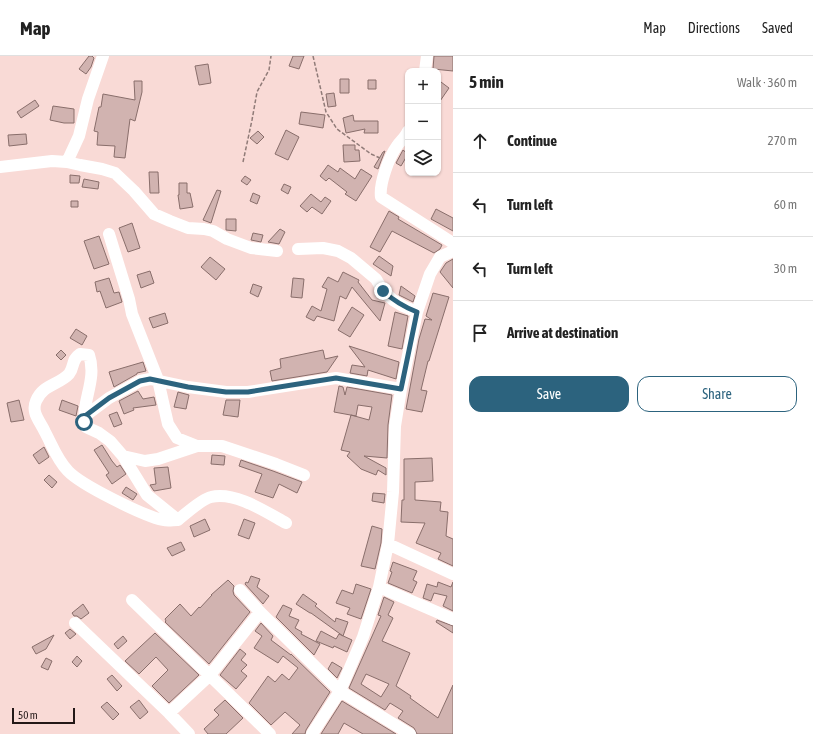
<!DOCTYPE html>
<html lang="en">
<head>
<meta charset="utf-8">
<style>
  :root { --surface:#fff; --page:#f2f2f2; --text:#222; --muted:#767676; --line:#e0e0e0; --accent:#2c637e }
  body { margin:0; font-family:"Asap Condensed",sans-serif; background:var(--page); color:var(--text) }
  .controls { position:absolute; right:12px; top:12px; display:grid; overflow:hidden; border-radius:8px; box-shadow:0 1px 3px #0004 }
  .controls button { width:36px; height:36px; display:grid; place-items:center; padding:0; border:0; border-bottom:1px solid var(--line); background:var(--surface); color:var(--text); font:20px sans-serif }
  .scale { position:absolute; left:12px; bottom:10px; width:63px; box-sizing:border-box; padding-left:4px; border:2px solid #231817; border-top:0; font-size:11px; line-height:14px; white-space:nowrap; color:#231817; -webkit-text-stroke:3px #f9dad6; paint-order:stroke }
  .stop { position:absolute; width:12px; height:12px; margin:-9px; border:3px solid #2c637e; border-radius:50%; background:#fff }
  .stop.end { background:#2c637e; border-color:#fff; box-shadow:0 1px 4px #0008 }
  .list { margin:0; padding:0; list-style:none }
  h2 { display:flex; justify-content:space-between; align-items:center; height:52px; margin:0; padding:0 16px; font-size:17px }
  h2 small { font-size:13px; font-weight:400; color:var(--muted) }
  .list li { display:grid; grid-template-columns:26px 1fr auto; gap:12px; align-items:center; box-sizing:border-box; height:64px; padding:0 16px; border-top:1px solid var(--line) }
  .list b { display:block; font-size:15px; white-space:nowrap }
  .list em { font-size:13px; font-style:normal; color:var(--muted) }
  .actions { display:flex; gap:8px; padding:12px 16px }
  .actions a { flex:1; padding:9px 0; border:1px solid var(--accent); border-radius:12px; text-align:center; font-size:14px; color:var(--accent) }
  .actions .main { background:var(--accent); color:#fff }
  .icon { flex:none; width:22px; height:22px; fill:none; stroke:currentColor; stroke-width:2; stroke-linecap:round; stroke-linejoin:round }
  .map { position:relative; flex:none; width:453px; height:678px; overflow:hidden }
  header { display:flex; align-items:center; gap:24px; box-sizing:border-box; height:56px; padding:0 20px; background:var(--surface); border-bottom:1px solid var(--line) }
  header strong { font-size:19px }
  nav { display:flex; gap:22px; margin-inline-start:auto; font-size:14px }
  main { display:flex }
  aside { flex:1; background:var(--surface) }
  .map>svg:first-child { display:block }
  .building { fill:#d1b3b0; stroke:#896e6b; fill-rule:evenodd }
  .lines { fill:none; stroke-linecap:round; stroke-linejoin:round }
  .path { stroke:#907b78; stroke-width:1.5; stroke-dasharray:4 2; stroke-linecap:butt }
  .minor { stroke:#fff; stroke-width:12 }
  .route { stroke:#2c637e; stroke-width:5 }
</style>
</head>
<body>
<header>
<strong>Map</strong>
<nav><a>Map</a><a>Directions</a><a>Saved</a></nav>
</header>
<main>
<div class="map">
<svg width="453" height="678" viewBox="0 0 453 678">
  <rect width="100%" height="100%" fill="#f9dad6"/>
  <!-- building -->
  <path class="building" d="M89,0H92L94,2L91,11L86,18L79,13Z
    M293,0H304L299,13L289,10Z
    M434,0H453V15L433,13Z
    M208,8L211,27L199,29L195,10Z
    M340,23H349V37H340Z
    M368,24H376V33H368Z
    M134,25H142V36L135,65L130,63L125,102L114,101L115,90L97,89L98,76L94,75L99,51H101L103,38L135,44Z
    M441,26L449,32L438,48V32Z
    M334,37L336,50L328,51L326,38Z
    M35,44L39,50L21,62L17,56Z
    M53,50L74,53V67H64L50,64Z
    M301,56L325,59L323,72L299,68Z
    M353,59L354,65H378V77H364L365,73L346,77L343,62Z
    M286,74L299,81L288,104L275,98Z
    M258,75L264,81L257,88L250,82Z
    M26,78L27,88L9,90L8,79Z
    M343,89H355V94H359L360,105L344,106Z
    M403,94L408,98L401,110L396,107Z
    M385,95L381,105L378,113L374,111L383,96Z
    M328,109L338,116L340,112L355,123L361,113L372,120L356,145L345,138L347,136L329,122L326,125L320,120Z
    M149,116H158L159,137H150Z
    M70,119L80,120L79,127H70Z
    M245,120L251,124L247,129L241,125Z
    M84,123L99,126L98,133L82,131Z
    M179,127H187V137H190L193,151L180,153L178,139H179Z
    M284,128L291,131L288,138L281,134Z
    M217,134L221,135L211,167L203,164Z
    M253,137L260,140L257,148L250,145Z
    M311,138L321,146L325,141L331,145L322,158L312,151L307,156L300,150Z
    M71,145H78V151H71Z
    M436,153L453,162V175L431,163Z
    M389,155L399,161L398,163L442,189L440,193L434,197L392,175L380,196L370,191Z
    M226,163H236V175L226,174Z
    M132,167L140,192L128,196L119,172Z
    M280,173L285,176L279,188L268,186Z
    M253,177L263,179L261,186L251,184Z
    M99,180L109,208L94,213L84,185Z
    M379,200L393,210L391,220L373,208Z
    M210,201L225,213L216,224L201,211Z
    M453,203V232L440,216L446,207Z
    M150,215L154,227L141,232L137,219Z
    M343,216L359,224L358,226L372,244L385,247L380,265L352,231L346,243L340,240L334,265L317,260L314,265L306,261L312,250L321,255L327,233L322,231L328,221L338,226Z
    M109,222L114,237L119,236L122,246L106,252L100,235L97,236L95,226Z
    M293,222L304,223L302,242L291,241Z
    M253,228L262,231L258,241L250,237Z
    M401,230L415,240L413,246L399,239Z
    M433,237L449,241L429,305H428L421,334L427,335L422,356L406,353L419,283L425,263L432,264L426,260Z
    M352,251L364,259L350,281L338,274Z
    M395,256L408,260L402,293L388,290Z
    M165,257L168,267L153,272L149,262Z
    M76,273L87,280L82,289L70,282Z
    M349,290L399,306L396,323L368,314L367,320L350,317L352,309L365,311Z
    M61,294L66,299L61,304L56,299Z
    M323,294L325,303L338,300L327,316L272,325L270,315L281,312L280,303Z
    M143,306L146,315L137,317V318L114,331L109,316Z
    M339,330L343,331L345,339L347,331L392,339L388,369L387,402L364,400L386,412V419L378,414L376,419L361,413L347,400L350,396L341,394L351,359L369,364L372,351L358,349L356,360L334,356Z
    M138,335L143,343L154,341L156,349L133,352L134,354L124,358L119,345Z
    M178,336L189,339L186,353L174,351Z
    M19,344L24,364L11,366L7,347Z
    M62,344L78,350L76,360L59,354Z
    M226,344H240L238,361L223,359Z
    M117,356L122,368L114,371L109,359Z
    M102,389L112,405L117,411L120,409L126,418L112,428L106,419L109,417L94,394Z
    M44,391L49,401L39,408L33,399Z
    M212,399L225,400L224,409L211,408Z
    M432,402L433,425L415,426V444L441,446L440,455L448,456L446,480L453,483V510L438,503L441,497L416,487L425,467L401,466L402,444H404V403Z
    M241,404L273,415L302,426L297,437L279,428L273,442L255,436L262,418L239,410Z
    M168,411L171,432L154,435L150,429L156,428L154,412Z
    M49,419L57,426L52,432L44,424Z
    M126,431L137,438L133,444L122,437Z
    M373,437L385,438L384,447L372,445Z
    M205,463L210,474L194,481L190,470Z
    M244,463L255,467L249,483L238,479Z
    M372,470L382,473L381,487L375,513L361,510Z
    M181,486L185,494L172,500L167,492Z
    M393,506L417,515L413,524L417,526L412,537L388,527L392,516L390,515Z
    M251,520L260,523L257,531L269,540L263,548L245,528L246,526L248,527Z
    M228,524L234,530L233,535L234,539L250,556L209,608L165,566L166,565L165,563L180,548L191,560L199,551L200,552L212,539H211Z
    M438,526L451,531L453,526V555L443,550L447,540L434,537L431,545L423,542L427,528L437,531Z
    M356,528L371,533L361,563L347,558L350,552L336,547L342,534L353,538Z
    M303,538L317,548L315,550L335,566L336,562L348,566L343,580L311,557H310L296,548Z
    M384,541L394,546L388,559L393,562L382,585L410,597L396,630L411,640L410,642L438,662L453,629V678H417L414,672L398,662L403,655L390,647L385,654L349,632L381,560L378,559ZM366,618L389,628L381,641L361,628Z
    M83,548L89,557L81,563L77,560H74L72,557Z
    M283,549L292,553L289,560L299,564L295,572L302,576L301,578L320,588L314,599L276,561Z
    M437,564L453,570V577L436,566Z
    M261,567L273,580L271,584L291,599V598L330,636L306,674L305,678H292L300,669L285,656L271,669L249,647L268,620L275,626L282,618L289,624L298,612L283,600L278,607L254,592L262,580L255,575Z
    M70,573L76,578L70,583L65,577Z
    M321,575L336,583L339,578L352,584L347,596L334,590L333,592L316,585Z
    M155,577L199,619L169,647L152,630L168,614L156,601L139,618L125,605Z
    M54,579L46,593L36,598L32,591Z
    M123,580L127,585L118,593L114,588Z
    M240,593L246,598L241,604L247,609L241,615L247,620L236,633L220,619Z
    M77,600L82,605L77,611L72,606Z
    M46,602L52,605L48,614L41,611Z
    M332,606L342,612L337,622L328,613Z
    M112,619L122,630L117,635L107,623Z
    M139,644L148,656L140,663L130,651Z
    M225,644L243,662L226,678H208L204,673L219,659L214,654Z
    M342,645L396,678H363L344,667L338,678H321Z
    M107,646L119,658L113,664L101,651Z"/>
  <g class="lines">
    <!-- path -->
    <path class="path" d="M313,0L326,56L337,73L371,98L380,102
      M243,106L252,64L257,36L269,14L271,0"/>
    <!-- minor -->
    <path class="minor" d="M425,15L427,0
      M408,75C406,81 400,85 397,90C389,101 379,128 381,141L453,187
      M67,106L80,109L102,113L115,117L134,135L154,158L170,165L188,172L204,173L213,175L227,183L251,192L277,195
      M0,111L52,105L67,106L79,80L88,43L103,0
      M109,178L129,243L132,258L158,324L168,368L177,382L197,390H222L276,408L304,419
      M298,193L323,192L338,195L351,202L376,223L383,235L393,244L403,250L417,256
      M85,360L109,342L140,325L150,323L188,331L226,336H248L336,322L401,333
      M123,400L145,405L158,403L197,390
      M178,464L147,439L123,400L110,385L99,377L86,371C79,349 98,325 89,299L80,298C71,304 75,310 69,318C59,329 43,328 36,345C31,357 40,365 45,376C52,389 57,404 68,415C81,429 144,460 163,464C168,465 173,464 178,464C185,458 202,443 211,441C235,435 266,456 286,467
      M388,488L453,518
      M379,531L453,563
      M240,534L260,556L340,635L410,678
      M132,544L270,678
      M75,567L169,657L189,678
      M169,657L210,619L260,556
      M312,678L340,635L363,581L379,531L388,488L393,436L395,370L401,333L417,256L430,218L440,201L453,195"/>
  </g>
  <g class="lines">
    <!-- route -->
    <path class="route" d="M84,366L85,360L109,342L140,325L150,323L188,331L226,336H248L336,322L401,333L417,256C404,251 394,245 383,235"/>
  </g>
</svg>
<div class="controls">
<button>+</button>
<button>−</button>
<button><svg class="icon" aria-label="layers" viewBox="0 0 24 24"><path d="M12 4l9 5-9 5-9-5zM3 14l9 5 9-5"/></svg></button>
</div>
<div class="scale">50 m</div>
<div class="stop" style="left:84px;top:366px"></div>
<div class="stop end" style="left:383px;top:235px"></div>
</div>
<aside>
<h2>5 min<small>Walk · 360 m</small></h2>
<ul class="list">
<li><svg class="icon" aria-label="ahead" viewBox="0 0 24 24"><path d="M12 20V5M6 11l6-6 6 6"/></svg><div><b>Continue</b></div><em>270 m</em></li>
<li><svg class="icon" aria-label="left" viewBox="0 0 24 24"><path d="M17 20v-9H6M10 6l-5 5 5 5"/></svg><div><b>Turn left</b></div><em>60 m</em></li>
<li><svg class="icon" aria-label="left" viewBox="0 0 24 24"><path d="M17 20v-9H6M10 6l-5 5 5 5"/></svg><div><b>Turn left</b></div><em>30 m</em></li>
<li><svg class="icon" aria-label="arrive" viewBox="0 0 24 24"><path d="M6 21V4h12l-3 4 3 4H6"/></svg><div><b>Arrive at destination</b></div></li>
</ul>
<div class="actions"><a class="main">Save</a><a>Share</a></div>
</aside>
</main>
</body>
</html>
